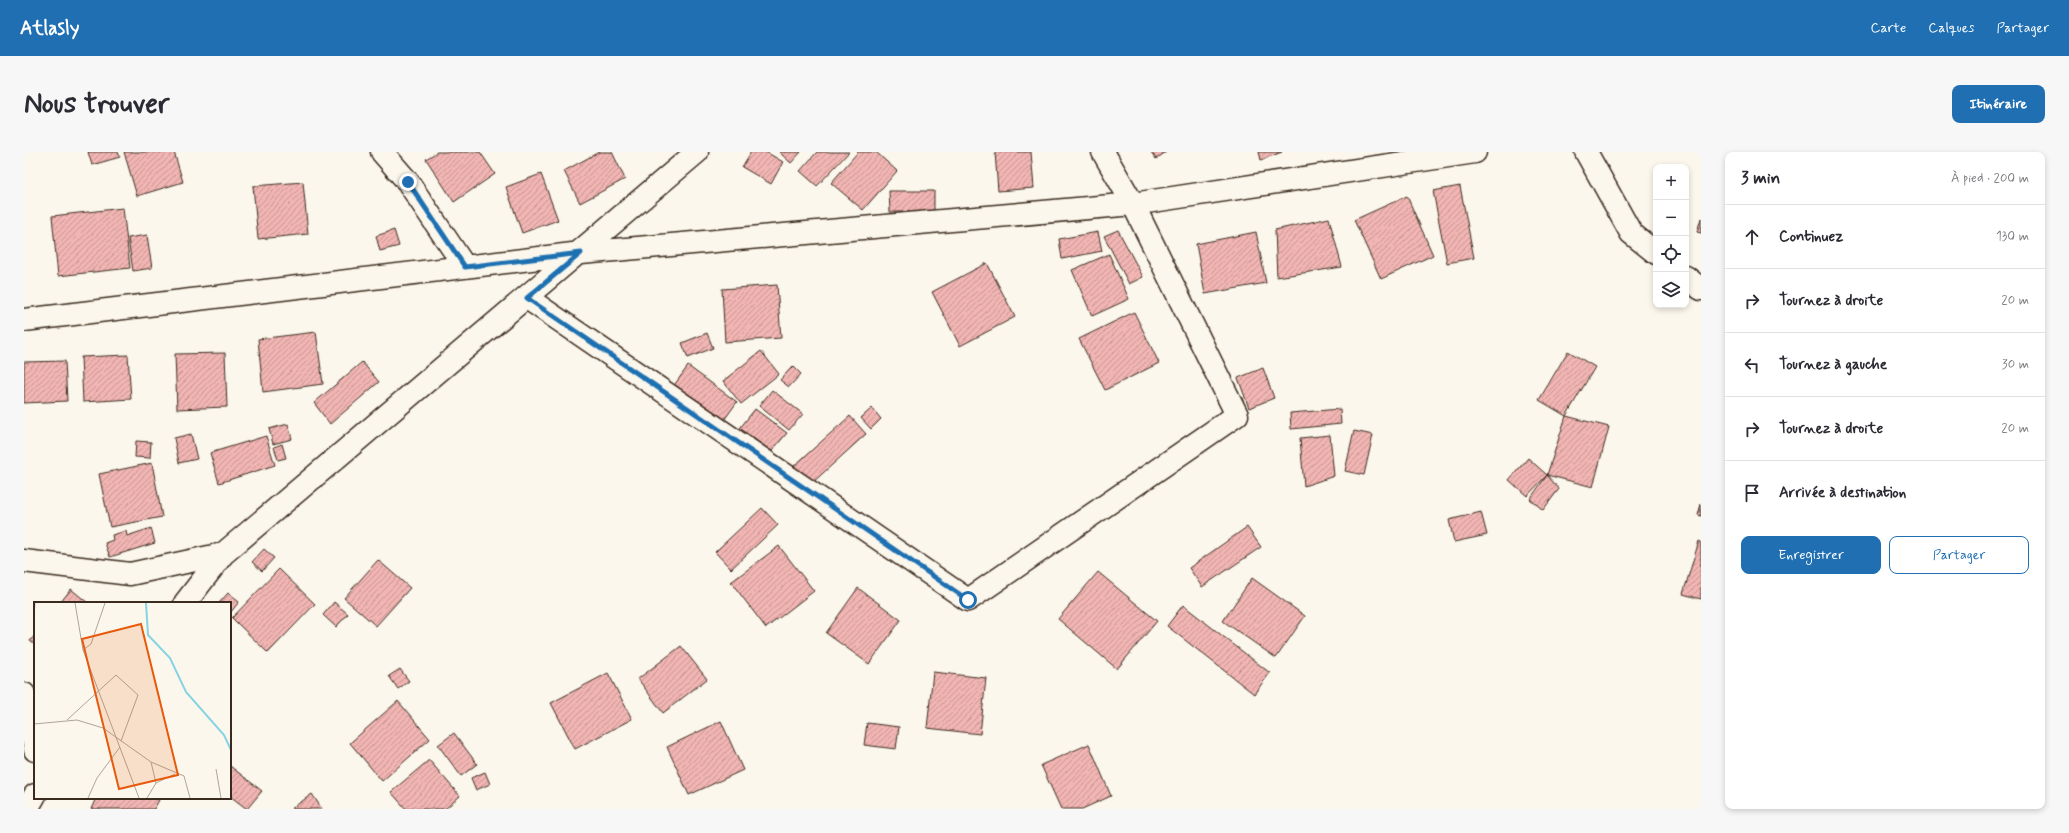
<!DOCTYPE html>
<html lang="fr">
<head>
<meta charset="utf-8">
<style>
  :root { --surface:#fff; --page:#f7f7f7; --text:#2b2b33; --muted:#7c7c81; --line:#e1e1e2; --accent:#1f6fb2 }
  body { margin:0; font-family:Mynerve,sans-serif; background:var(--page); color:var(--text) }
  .controls { position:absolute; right:12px; top:12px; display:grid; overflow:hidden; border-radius:8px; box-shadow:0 2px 6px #0003 }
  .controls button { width:36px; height:36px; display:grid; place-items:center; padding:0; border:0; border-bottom:1px solid var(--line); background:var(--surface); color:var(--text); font:20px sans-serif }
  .stop { position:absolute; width:12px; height:12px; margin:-9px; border:3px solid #1f6fb2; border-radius:50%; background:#fff }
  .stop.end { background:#1f6fb2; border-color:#fff; box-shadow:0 1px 4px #0008 }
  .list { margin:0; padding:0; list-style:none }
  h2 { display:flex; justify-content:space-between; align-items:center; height:52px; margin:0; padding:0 16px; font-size:17px }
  h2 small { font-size:13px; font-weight:400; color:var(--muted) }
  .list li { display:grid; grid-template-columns:26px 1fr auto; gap:12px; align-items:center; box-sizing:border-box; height:64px; padding:0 16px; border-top:1px solid var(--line) }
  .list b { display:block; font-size:15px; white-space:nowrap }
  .list em { font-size:13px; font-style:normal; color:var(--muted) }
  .actions { display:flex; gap:8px; padding:12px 16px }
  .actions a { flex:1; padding:9px 0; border:1px solid var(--accent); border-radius:8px; text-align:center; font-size:14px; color:var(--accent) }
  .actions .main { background:var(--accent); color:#fff }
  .icon { flex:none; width:22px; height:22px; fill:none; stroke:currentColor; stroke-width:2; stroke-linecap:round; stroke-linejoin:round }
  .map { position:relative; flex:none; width:1677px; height:657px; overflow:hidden; border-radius:8px }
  header { display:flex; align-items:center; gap:24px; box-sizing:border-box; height:56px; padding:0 20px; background:var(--accent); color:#fff }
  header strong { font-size:19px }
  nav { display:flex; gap:22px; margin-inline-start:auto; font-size:14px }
  .intro { display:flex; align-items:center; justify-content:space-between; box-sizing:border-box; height:96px; padding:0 24px }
  h1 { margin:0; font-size:28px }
  .button { padding:10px 18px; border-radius:8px; background:var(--accent); color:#fff; font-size:14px; font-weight:700 }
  main { display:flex; gap:24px; padding:0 24px }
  aside { flex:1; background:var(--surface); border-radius:8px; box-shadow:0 2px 6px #0003 }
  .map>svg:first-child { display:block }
  .building { fill:url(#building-hatch); stroke:#3b2a1e }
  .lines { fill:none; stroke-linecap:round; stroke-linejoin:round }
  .street-casing { stroke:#3b2a1e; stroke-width:25 }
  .street { stroke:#fbf7ec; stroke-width:22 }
  .route { stroke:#1f6fb2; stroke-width:5 }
  .inset-river { fill:none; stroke:#86d3e4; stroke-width:2 }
  .inset-road { fill:none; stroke:#aea59a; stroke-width:1 }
  .view { fill:#e8590c; fill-opacity:0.15; stroke:#e8590c; stroke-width:2 }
  .inset-edge { fill:none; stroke:#3b2a1e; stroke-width:2 }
</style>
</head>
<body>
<header>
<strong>Atlasly</strong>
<nav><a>Carte</a><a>Calques</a><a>Partager</a></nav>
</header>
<div class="intro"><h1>Nous trouver</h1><a class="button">Itinéraire</a></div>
<main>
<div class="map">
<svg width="1677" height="657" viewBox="0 0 1677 657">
  <defs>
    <pattern id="building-hatch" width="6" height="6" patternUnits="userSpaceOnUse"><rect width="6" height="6" fill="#f1b5b3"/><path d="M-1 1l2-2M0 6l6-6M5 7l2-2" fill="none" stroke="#c49391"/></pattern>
  </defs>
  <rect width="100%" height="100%" fill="#fbf7ec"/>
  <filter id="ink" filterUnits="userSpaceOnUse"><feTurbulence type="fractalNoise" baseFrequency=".025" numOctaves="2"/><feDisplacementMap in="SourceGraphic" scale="8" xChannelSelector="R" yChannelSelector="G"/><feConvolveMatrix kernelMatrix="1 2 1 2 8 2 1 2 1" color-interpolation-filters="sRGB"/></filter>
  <g filter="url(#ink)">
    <!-- building -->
    <path class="building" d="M64,0H94L96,5L68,13Z
      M100,0H150L159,30L113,44Z
      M413,0H456L471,22L430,50L402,7Z
      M575,0H588L601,27L556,51L540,19Z
      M727,0H742L759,10L747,32L718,15Z
      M755,0H777L767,11Z
      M793,0H825L793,34L776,19Z
      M834,0H852L873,19L839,58L807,31Z
      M971,0H1007L1010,36L974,39Z
      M1127,0H1142L1132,7Z
      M1235,0H1258L1237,8Z
      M517,22L534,68L498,81L482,35Z
      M279,30L284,82L234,87L229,34Z
      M1436,34L1450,106L1423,111L1409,39Z
      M865,39H910V60H866Z
      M1383,44L1409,103L1357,127L1330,68Z
      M99,56L106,116L34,124L28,64Z
      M1305,66L1318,115L1253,125L1251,78Z
      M1677,66V81L1673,80Z
      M370,78L375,94L356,99L352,84Z
      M1094,78L1119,125L1105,132L1080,84Z
      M1074,80L1078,99L1038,107L1035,87Z
      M1232,80L1242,131L1181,142L1172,92Z
      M123,83L128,116L109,119L104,86Z
      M1085,102L1105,147L1068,164L1048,118Z
      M963,111L991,165L936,194L908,140Z
      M753,133L757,186L701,190L698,137Z
      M1110,160L1135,211L1081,238L1055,187Z
      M292,180L299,232L239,240L234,187Z
      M683,181L689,196L664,206L658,191Z
      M737,199L755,222L717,252L699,229Z
      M1544,199L1571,215L1542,264L1515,248Z
      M201,201L203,255L153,257L151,202Z
      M104,203L107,247L59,250L57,205Z
      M41,209L43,249L0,251V210Z
      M338,210L355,230L306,272L290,251Z
      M664,214L713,250L695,275L646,239Z
      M769,214L777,222L765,235L756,228Z
      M1239,216L1250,246L1225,256L1214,226Z
      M748,238L779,262L765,278L735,254Z
      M848,256L857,267L847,277L837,266Z
      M731,257L763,281L747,300L716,276Z
      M1316,257L1317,272L1267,277L1266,261Z
      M826,264L842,282L787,332L770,314Z
      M1542,264L1585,275L1569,335L1523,323Z
      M264,272L268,287L249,292L245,277Z
      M1330,279L1349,283L1340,323L1321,319Z
      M167,282L173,307L155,311L150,286Z
      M1306,283L1310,324L1280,334L1276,286Z
      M242,284L251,313L195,331L186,301Z
      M112,289L127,290L126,306L111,305Z
      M258,292L262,306L254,308L250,295Z
      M1504,306L1523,323L1503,344L1485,328Z
      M128,311L138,365L86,375L75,322Z
      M1523,323L1535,337L1519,358L1506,347Z
      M1677,352V364L1674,363Z
      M738,356L754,373L707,417L691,400Z
      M1457,360L1463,383L1430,390L1425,368Z
      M1223,375L1237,395L1178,435L1165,416Z
      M127,376L131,391L86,405L81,391L89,388L88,383L102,379L103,384Z
      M1675,389L1677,390V447L1659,442Z
      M755,394L790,439L742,476L707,430Z
      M240,397L250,406L238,419L228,410Z
      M354,408L386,436L352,474L320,446Z
      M255,417L291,452L244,501L208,466Z
      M1074,420L1133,469L1093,517L1034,467Z
      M1228,426L1281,464L1252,506L1199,469Z
      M834,436L877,468L845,512L802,481Z
      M47,437L64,451H36Z
      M204,441L215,450L206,461V451H195Z
      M310,450L324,462L312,475L299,463Z
      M1159,453L1246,521L1230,542L1143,474Z
      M11,483V493L6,489Z
      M657,494L683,527L639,561L614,527Z
      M376,517L385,529L374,537L365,524Z
      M909,520L962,526L956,582L903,576Z
      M584,521L608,567L551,597L527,551Z
      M374,549L406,587L358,629L326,591Z
      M697,569L719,618L665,643L643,595Z
      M843,571L875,575L872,597L840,593Z
      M430,581L453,612L437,624L414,593Z
      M1065,592L1087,644L1058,657H1037L1017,613Z
      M405,608L436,644L421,657H382L367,640Z
      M206,614L238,639L223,657L206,644Z
      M461,620L466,632L452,638L447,626Z
      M288,642L298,657H267Z
      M72,646H130L135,648L130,657H67Z"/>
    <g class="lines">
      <defs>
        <path id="street" d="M358,0L384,30L441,115
          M1562,0L1607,81L1632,101
          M1662,125L1677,137
          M503,146L944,448L1213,263L1109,52L1079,0
          M0,168L557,101L1109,52L1451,0
          M0,409L106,422L199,402
          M161,451L199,402L673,0
          M0,542L11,598
          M3,657L11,643"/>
      </defs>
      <!-- street casing -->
      <use href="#street" class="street-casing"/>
      <!-- street -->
      <use href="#street" class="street"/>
    </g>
  </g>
  <g class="lines" filter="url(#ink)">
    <!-- route -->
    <path class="route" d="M384,30L441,115L557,101L503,146L944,448"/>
  </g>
  <!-- overview -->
  <g transform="translate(10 450)">
    <rect width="197" height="197" fill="#fbf7ec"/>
    <path class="inset-river" d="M112,1L114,33L136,56L152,90L190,133L197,148"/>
    <path class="inset-road" d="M41,1L49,48L105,196M0,15L1,1M49,48L57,42L71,1M33,118L82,73L104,93L87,139M0,122L43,118L69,126L117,160L150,174L156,196M182,167L187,196M122,181L141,172M54,196L63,176L86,145M113,196L122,181L117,160"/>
    <path class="view" d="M107,22L144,173L85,187L48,37Z"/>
    <rect width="197" height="197" class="inset-edge"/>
  </g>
</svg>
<div class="controls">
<button>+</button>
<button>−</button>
<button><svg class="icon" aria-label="locate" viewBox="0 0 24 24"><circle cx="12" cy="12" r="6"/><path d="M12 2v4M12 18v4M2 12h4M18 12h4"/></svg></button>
<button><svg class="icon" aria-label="layers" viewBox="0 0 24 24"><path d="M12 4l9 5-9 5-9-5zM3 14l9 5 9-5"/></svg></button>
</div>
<div class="stop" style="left:944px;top:448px"></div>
<div class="stop end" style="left:384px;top:30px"></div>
</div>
<aside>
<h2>3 min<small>À pied · 200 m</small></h2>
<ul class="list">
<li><svg class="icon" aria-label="ahead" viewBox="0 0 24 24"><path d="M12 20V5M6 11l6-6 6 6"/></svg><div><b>Continuez</b></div><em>130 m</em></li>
<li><svg class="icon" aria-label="right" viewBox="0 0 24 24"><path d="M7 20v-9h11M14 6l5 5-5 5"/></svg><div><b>Tournez à droite</b></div><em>20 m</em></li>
<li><svg class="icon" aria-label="left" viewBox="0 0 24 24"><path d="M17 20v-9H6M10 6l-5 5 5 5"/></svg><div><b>Tournez à gauche</b></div><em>30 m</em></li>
<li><svg class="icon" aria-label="right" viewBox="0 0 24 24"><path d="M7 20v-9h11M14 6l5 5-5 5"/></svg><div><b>Tournez à droite</b></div><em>20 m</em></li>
<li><svg class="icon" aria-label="arrive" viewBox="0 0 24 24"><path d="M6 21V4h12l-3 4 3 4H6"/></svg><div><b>Arrivée à destination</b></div></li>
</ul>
<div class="actions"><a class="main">Enregistrer</a><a>Partager</a></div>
</aside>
</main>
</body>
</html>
